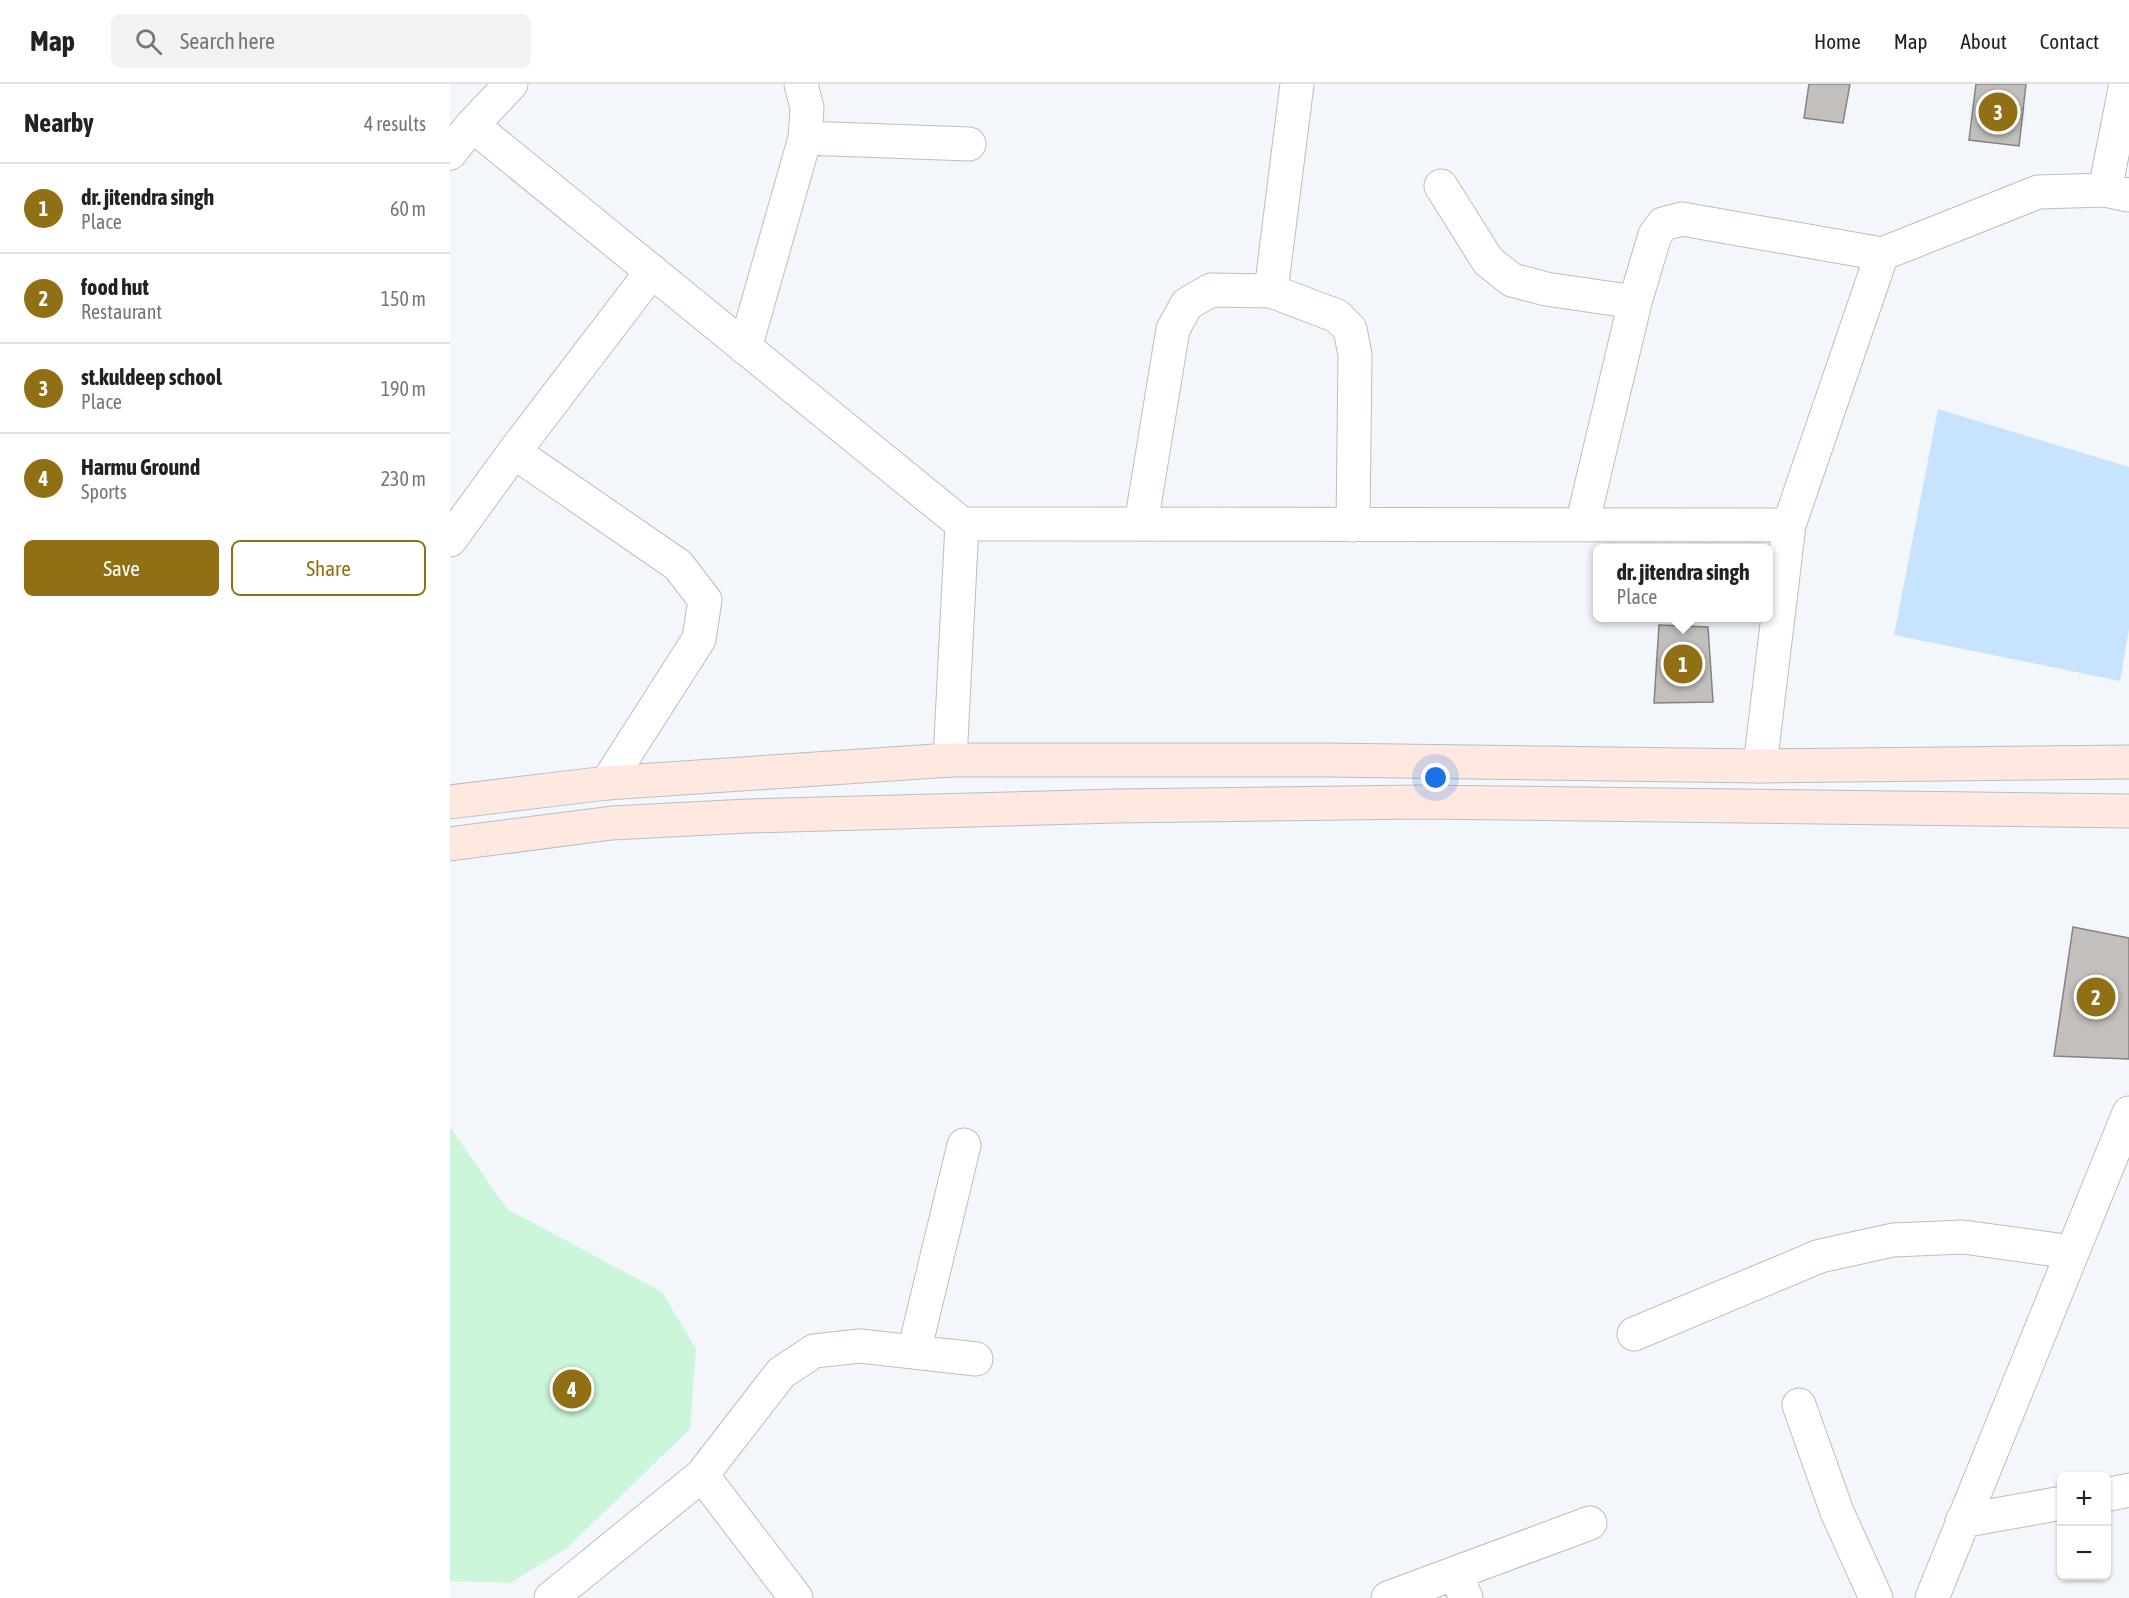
<!DOCTYPE html>
<html lang="en">
<head>
<meta charset="utf-8">
<style>
  :root { --surface:#fff; --page:#f2f2f2; --text:#222; --muted:#767676; --line:#e0e0e0; --accent:#916f15 }
  body { margin:0; font-family:"Asap Condensed",sans-serif; background:var(--page); color:var(--text) }
  .controls { position:absolute; right:18px; bottom:18px; display:grid; overflow:hidden; border-radius:9px; box-shadow:0 2px 4px #0004 }
  .controls button { width:54px; height:54px; display:grid; place-items:center; padding:0; border:0; border-bottom:2px solid var(--line); background:var(--surface); color:var(--text); font:30px sans-serif }
  .you { position:absolute; left:986px; top:694px; width:21px; height:21px; margin:-15px; border:4px solid #fff; border-radius:50%; background:#1a73e8; box-shadow:0 0 0 9px #1a73e833 }
  .badge { display:grid; place-items:center; width:39px; height:39px; border-radius:50%; background:var(--accent); color:#fff; font-size:20px; font-weight:700 }
  .pin { position:absolute; translate:-50% -50%; border:3px solid #fff; box-shadow:0 2px 6px #0006 }
  .popup { position:absolute; left:1143px; top:460px; width:180px; height:78px; box-sizing:border-box; display:grid; place-content:center; border-radius:9px; background:var(--surface); filter:drop-shadow(0 2px 4px #0005); font-size:20px; white-space:nowrap; color:var(--muted) }
  .popup b { font-size:22px; color:var(--text) }
  .popup::after { content:''; position:absolute; left:50%; top:100%; margin-left:-12px; border:12px solid transparent; border-top-color:var(--surface) }
  .list { margin:0; padding:0; list-style:none }
  h2 { display:flex; justify-content:space-between; align-items:center; height:78px; margin:0; padding:0 24px; font-size:26px }
  h2 small { font-size:20px; font-weight:400; color:var(--muted) }
  .list li { display:grid; grid-template-columns:39px 1fr auto; gap:18px; align-items:center; box-sizing:border-box; height:90px; padding:0 24px; border-top:2px solid var(--line) }
  .list b { display:block; font-size:22px; white-space:nowrap }
  .list p { margin:0; font-size:20px; white-space:nowrap; color:var(--muted) }
  .list em { font-size:20px; font-style:normal; color:var(--muted) }
  .actions { display:flex; gap:12px; padding:18px 24px }
  .actions a { flex:1; padding:14px 0; border:2px solid var(--accent); border-radius:9px; text-align:center; font-size:21px; color:var(--accent) }
  .actions .main { background:var(--accent); color:#fff }
  .icon { flex:none; width:33px; height:33px; fill:none; stroke:currentColor; stroke-width:2; stroke-linecap:round; stroke-linejoin:round }
  .map { position:relative; flex:none; width:1679px; height:1514px; overflow:hidden }
  header { display:flex; align-items:center; gap:36px; box-sizing:border-box; height:84px; padding:0 30px; background:var(--surface); border-bottom:2px solid var(--line) }
  header strong { font-size:28px }
  nav { display:flex; gap:33px; margin-inline-start:auto; font-size:21px }
  .search { width:420px; height:54px; background:var(--page); display:flex; align-items:center; gap:15px; box-sizing:border-box; padding:0 21px; border-radius:9px; color:var(--muted); font-size:22px }
  main { display:flex }
  aside { flex:1; background:var(--surface) }
  .map>svg:first-child { display:block }
  .green { fill:#cbf6d9 }
  .water { fill:#c8e3fe }
  .building { fill:#c3bfbc; stroke:#86837f; stroke-width:1.5 }
  .lines { fill:none; stroke-linecap:round; stroke-linejoin:round }
  .street-casing { stroke:#babec1; stroke-width:35 }
  .secondary-casing { stroke:#babec1; stroke-width:35 }
  .street { stroke:#fff; stroke-width:33 }
  .secondary { stroke:#fee8df; stroke-width:33 }
</style>
</head>
<body>
<header>
<strong>Map</strong>
<div class="search"><svg class="icon" aria-label="search" viewBox="0 0 24 24"><circle cx="10" cy="10" r="6"/><path d="M15 15l6 6"/></svg>Search here</div>
<nav><a>Home</a><a>Map</a><a>About</a><a>Contact</a></nav>
</header>
<main>
<aside>
<h2>Nearby<small>4 results</small></h2>
<ul class="list">
<li><span class="badge">1</span><div><b>dr. jitendra singh</b><p>Place</p></div><em>60 m</em></li>
<li><span class="badge">2</span><div><b>food hut</b><p>Restaurant</p></div><em>150 m</em></li>
<li><span class="badge">3</span><div><b>st.kuldeep school</b><p>Place</p></div><em>190 m</em></li>
<li><span class="badge">4</span><div><b>Harmu Ground</b><p>Sports</p></div><em>230 m</em></li>
</ul>
<div class="actions"><a class="main">Save</a><a>Share</a></div>
</aside>
<div class="map">
<svg width="1679" height="1514" viewBox="0 0 1679 1514">
  <rect width="100%" height="100%" fill="#f3f7fb"/>
  <!-- green -->
  <path class="green" d="M0,1043L57,1125L212,1208L246,1265L240,1345L117,1464L60,1499L0,1497Z"/>
  <!-- water -->
  <path class="water" d="M1488,325L1679,383V545L1670,597L1444,551Z"/>
  <!-- building -->
  <path class="building" d="M1359,0H1400L1393,39L1354,34Z
    M1526,0H1576L1569,62L1519,56Z
    M1209,541L1258,543L1263,618L1204,619Z
    M1623,843L1679,854V975L1604,972Z"/>
  <g class="lines">
    <defs>
      <path id="street" d="M22,41L512,440L1339,441
        M355,54L519,60
        M0,69L22,41L61,0
        M991,102L1038,177L1062,196L1096,205L1185,218
        M1655,106L1676,0
        M821,207L847,0
        M295,264L355,54L357,24L351,0
        M64,368L228,481L255,516L249,555L157,699
        M691,440L723,245L737,220L761,206L821,207L887,232L900,245L905,271L903,441
        M1132,441L1185,218L1205,151L1213,140L1232,135L1432,170
        M0,456L64,368L202,187
        M500,676L512,440
        M1310,682L1339,441L1432,170L1588,108L1655,106L1679,111
        M1184,1250L1370,1172L1443,1156L1513,1153L1622,1168
        M464,1268L514,1061
        M1349,1321L1387,1428L1426,1514
        M252,1391L346,1514
        M1656,1411L1679,1406
        M1512,1437L1612,1419
        M1005,1489L1016,1514
        M101,1514L252,1391L331,1289L364,1267L410,1262L526,1275
        M938,1514L1140,1439
        M1482,1514L1679,1029"/>
      <path id="secondary" d="M0,718L157,699L500,676H877L1310,682L1679,678
        M0,760L162,739L298,732L666,722L969,718L1679,727"/>
    </defs>
    <!-- street casing -->
    <use href="#street" class="street-casing"/>
    <!-- secondary casing -->
    <use href="#secondary" class="secondary-casing"/>
    <!-- street -->
    <use href="#street" class="street"/>
    <!-- secondary -->
    <use href="#secondary" class="secondary"/>
  </g>
</svg>
<div class="controls">
<button>+</button>
<button>−</button>
</div>
<div class="you"></div>
<div class="pin badge" style="left:1233px;top:580px">1</div>
<div class="popup"><b>dr. jitendra singh</b>Place</div>
<div class="pin badge" style="left:1646px;top:913px">2</div>
<div class="pin badge" style="left:1548px;top:28px">3</div>
<div class="pin badge" style="left:122px;top:1305px">4</div>
</div>
</main>
</body>
</html>
